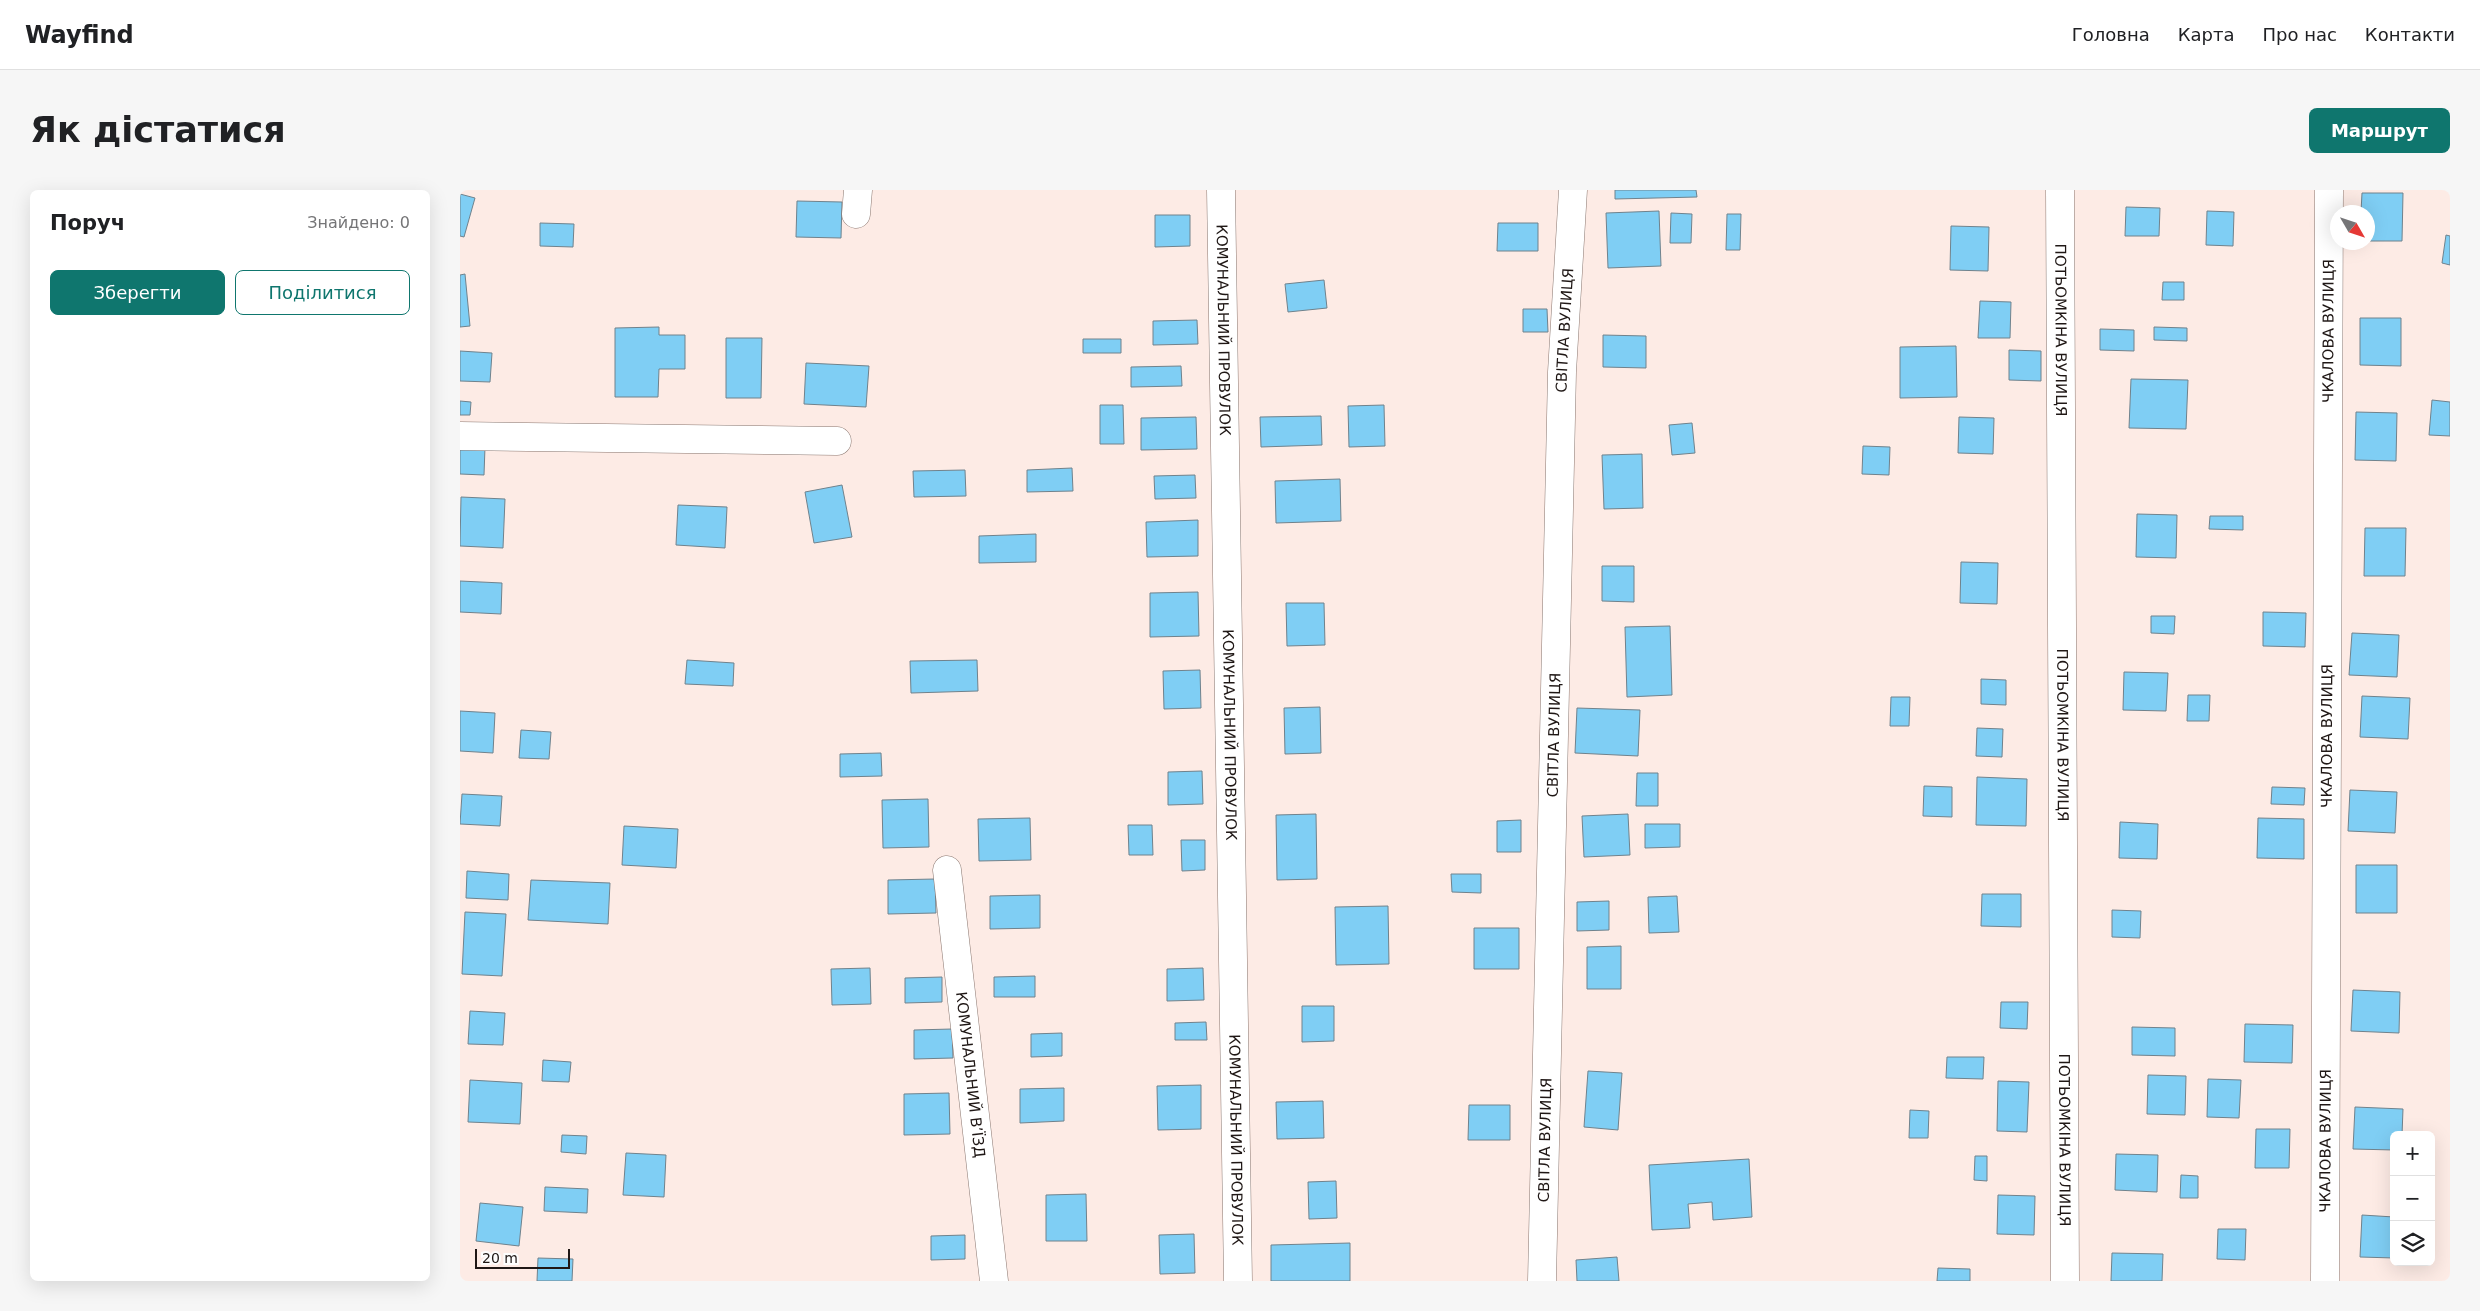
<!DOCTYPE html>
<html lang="uk">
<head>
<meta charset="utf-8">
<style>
  :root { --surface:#fff; --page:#f6f6f6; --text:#202124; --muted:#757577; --line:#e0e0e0; --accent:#0f766e }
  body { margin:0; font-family:"DejaVu Sans",sans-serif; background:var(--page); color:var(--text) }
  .controls { position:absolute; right:15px; bottom:15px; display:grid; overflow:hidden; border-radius:8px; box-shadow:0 5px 20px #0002 }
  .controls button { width:45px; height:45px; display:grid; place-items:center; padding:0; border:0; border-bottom:1px solid var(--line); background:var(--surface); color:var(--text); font:25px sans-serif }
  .compass { position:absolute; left:1870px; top:15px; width:45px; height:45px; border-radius:50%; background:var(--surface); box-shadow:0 5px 20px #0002; rotate:129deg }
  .scale { position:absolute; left:15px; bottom:12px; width:95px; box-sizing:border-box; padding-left:5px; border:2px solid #1f1715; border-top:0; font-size:14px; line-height:18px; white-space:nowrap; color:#1f1715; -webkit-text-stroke:4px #fdfdfd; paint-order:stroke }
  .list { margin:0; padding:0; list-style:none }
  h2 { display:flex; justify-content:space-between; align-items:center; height:65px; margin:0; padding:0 20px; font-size:21px }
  h2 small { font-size:16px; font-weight:400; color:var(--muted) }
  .actions { display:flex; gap:10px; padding:15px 20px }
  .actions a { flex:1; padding:11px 0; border:1px solid var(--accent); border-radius:8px; text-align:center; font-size:18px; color:var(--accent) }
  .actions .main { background:var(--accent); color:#fff }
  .icon { flex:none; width:28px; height:28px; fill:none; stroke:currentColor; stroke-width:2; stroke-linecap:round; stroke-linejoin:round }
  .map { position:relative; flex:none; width:1990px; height:1091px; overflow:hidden; border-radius:8px }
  header { display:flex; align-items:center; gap:30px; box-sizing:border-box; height:70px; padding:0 25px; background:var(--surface); border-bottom:1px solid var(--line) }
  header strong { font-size:24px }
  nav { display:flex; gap:28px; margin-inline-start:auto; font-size:18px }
  .intro { display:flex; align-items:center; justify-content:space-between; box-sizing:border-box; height:120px; padding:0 30px }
  h1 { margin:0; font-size:35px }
  .button { padding:12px 22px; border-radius:8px; background:var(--accent); color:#fff; font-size:18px; font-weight:700 }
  main { display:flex; gap:30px; padding:0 30px }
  aside { flex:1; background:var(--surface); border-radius:8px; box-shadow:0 5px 20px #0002 }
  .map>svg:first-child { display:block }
  .building { fill:#7fcef4; stroke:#70828c }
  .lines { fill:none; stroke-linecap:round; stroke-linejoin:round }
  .street-casing { stroke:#8a7770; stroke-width:29 }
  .street { stroke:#fff; stroke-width:28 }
  .labels { text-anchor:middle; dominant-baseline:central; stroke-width:5; stroke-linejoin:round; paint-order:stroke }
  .street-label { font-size:15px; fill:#1f1715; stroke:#fdfdfd }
</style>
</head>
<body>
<header>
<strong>Wayfind</strong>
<nav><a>Головна</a><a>Карта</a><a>Про нас</a><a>Контакти</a></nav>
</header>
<div class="intro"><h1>Як дістатися</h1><a class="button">Маршрут</a></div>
<main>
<aside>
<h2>Поруч<small>Знайдено: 0</small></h2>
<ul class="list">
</ul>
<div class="actions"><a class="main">Зберегти</a><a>Поділитися</a></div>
</aside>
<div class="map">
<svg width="1990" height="1091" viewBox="0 0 1990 1091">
  <rect width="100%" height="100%" fill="#fdebe5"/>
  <!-- building -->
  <path class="building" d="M1155,0H1236L1237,7L1155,9Z
    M1902,3H1943L1942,51H1908V22H1901Z
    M0,4L15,8L4,47L0,46Z
    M337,11L382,12L381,48L336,47Z
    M1666,17L1700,18L1699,46H1665Z
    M1199,21L1201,76L1148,78L1146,23Z
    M1747,21L1774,22L1773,56L1746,55Z
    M1211,23L1232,24L1231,53H1210Z
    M1267,24H1281L1280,60H1266Z
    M695,25H730V56L695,57Z
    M80,33L114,34L113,57L80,56Z
    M1038,33H1078V61H1037Z
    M1491,36L1529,37L1528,81L1490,80Z
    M1986,45L1990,46V75L1982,73Z
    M5,84L10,136L0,137V85Z
    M864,90L867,118L828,122L825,94Z
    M1703,92H1724V110H1702Z
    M1520,111L1551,112L1550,148H1518Z
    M1063,119H1087L1088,142H1063Z
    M1900,128H1941V176L1900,175Z
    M737,130L738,154L693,155V131Z
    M199,137V145H225V179H199L198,207H155V138Z
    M1694,137L1727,138V151L1694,150Z
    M1640,139L1674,140V161L1640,160Z
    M1143,145L1186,146V178L1143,177Z
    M266,148H302L301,208H266Z
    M623,149H661V163H623Z
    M1496,156L1497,207L1440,208V157Z
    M1549,160L1581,161V191L1549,190Z
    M0,161L32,163L30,192L0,191Z
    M346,173L409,176L406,217L344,214Z
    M721,176L722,196L671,197V177Z
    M1671,189L1728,190L1726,239L1669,238Z
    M1972,210L1990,212V246L1969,245Z
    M0,211L11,212L10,225H0Z
    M640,215H663L664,254H640Z
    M924,215L925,256L889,257L888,216Z
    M1896,222L1937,223L1936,271L1895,270Z
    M861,226L862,255L801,257L800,227Z
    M736,227L737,259L681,260V228Z
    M1499,227L1534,228L1533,264L1498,263Z
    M1232,233L1235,263L1212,265L1209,235Z
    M0,256L25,257L24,285L0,284Z
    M1403,256L1430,257L1429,285L1402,284Z
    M1182,264L1183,318L1144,319L1142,265Z
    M612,278L613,301L567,302V280Z
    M505,280L506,306L454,307L453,281Z
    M735,285L736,308L695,309L694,286Z
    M880,289L881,331L816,333L815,291Z
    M382,295L392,347L354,353L345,302Z
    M1,307L45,309L43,358L0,356Z
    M218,315L267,317L265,358L216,355Z
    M1677,324L1717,325L1716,368L1676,367Z
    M1750,326H1783V340L1749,339Z
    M738,330V366L687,367L686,332Z
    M1905,338H1946L1945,386H1904Z
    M576,344V372L519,373V346Z
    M1501,372L1538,373L1537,414L1500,413Z
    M1142,376H1174V412L1142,411Z
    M0,391L42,393L41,424L0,422Z
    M738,402L739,446L690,447V403Z
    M826,413H864L865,455L827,456Z
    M1803,422L1846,423L1845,457L1803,456Z
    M1691,426H1715L1714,444L1691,443Z
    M1210,436L1212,505L1167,507L1165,437Z
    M1892,443L1939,445L1937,487L1889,485Z
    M227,470L274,473L273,496L225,494Z
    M517,470L518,501L451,503L450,471Z
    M740,480L741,518L704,519L703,481Z
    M1664,482L1708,483L1706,521L1663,520Z
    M1521,489L1546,490V515L1521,514Z
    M1728,505H1750L1749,531H1727Z
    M1902,506L1950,508L1948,549L1900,547Z
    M1431,507H1450L1449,536H1430Z
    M860,517L861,563L825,564L824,518Z
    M1117,518L1180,520L1178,566L1115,563Z
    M0,521L35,523L33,563L0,561Z
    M1517,538L1543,539L1542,567L1516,566Z
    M61,540L91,542L89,569L59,568Z
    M421,563L422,586L380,587V564Z
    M742,581L743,614L708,615V582Z
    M1177,583H1198V616H1176Z
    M1517,587L1567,589L1566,636L1516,635Z
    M1464,596L1492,597V627L1463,626Z
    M1812,597L1845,598L1844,615L1811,614Z
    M1890,600L1937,602L1935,643L1888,641Z
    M2,604L42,606L40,636L0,634Z
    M468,609L469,657L423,658L422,610Z
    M856,624L857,689L817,690L816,625Z
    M1168,624L1170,665L1124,667L1122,626Z
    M570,628L571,670L519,671L518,629Z
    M1798,628L1844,629V669L1797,668Z
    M1061,630V662H1037V631Z
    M1660,632L1698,634L1697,669L1659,668Z
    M1185,634H1220V657L1185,658Z
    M668,635H692L693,665H669Z
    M164,636L218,639L216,678L162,675Z
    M721,650H745V680L722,681Z
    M1896,675H1937V723H1896Z
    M7,681L49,684L48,710L6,708Z
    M991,684H1021V703L992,702Z
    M475,689L476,723L428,724V690Z
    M71,690L150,693L148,734L68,730Z
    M1522,704H1561V737L1521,736Z
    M580,705V738L530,739V706Z
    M1217,706L1219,742L1189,743L1188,707Z
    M1149,711V740L1117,741V712Z
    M928,716L929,774L876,775L875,717Z
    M1652,720L1681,721L1680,748L1652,747Z
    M5,722L46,724L42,786L2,784Z
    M1014,738H1059V779H1014Z
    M1161,756V799H1127V757Z
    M410,778L411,814L372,815L371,779Z
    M743,778L744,810L707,811V779Z
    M575,786V807H534V787Z
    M482,787V812L445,813V788Z
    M1893,800L1940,802L1939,843L1891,841Z
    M1541,812H1568L1567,839L1540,838Z
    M842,816H874V851L842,852Z
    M10,821L45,823L43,855L8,854Z
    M746,832L747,850H715V833Z
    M1785,834L1833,835L1832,873L1784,872Z
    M1672,837L1715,838V866L1672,865Z
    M492,839L493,868L454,869V840Z
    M602,843V866L571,867V844Z
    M1487,867H1524L1523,889L1486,888Z
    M83,870L111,872L109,892L82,891Z
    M1128,881L1162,883L1158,940L1124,937Z
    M1688,885L1726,886L1725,925L1687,924Z
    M1748,889L1781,890L1779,928L1747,927Z
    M10,890L62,893L60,934L8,932Z
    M1538,891L1569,892L1567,942L1537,941Z
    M741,895V939L698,940L697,896Z
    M604,898V931L560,933V899Z
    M489,903L490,944L444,945V904Z
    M863,911L864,948L817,949L816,912Z
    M1009,915H1050V950H1008Z
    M1895,917L1943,919L1942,945H1934V960L1893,959Z
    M1450,920L1469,921L1468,948H1449Z
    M1796,939H1830L1829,978H1795Z
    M102,945L127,946L126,964L101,962Z
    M166,963L206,965L204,1007L163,1005Z
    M1656,964L1698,965L1697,1002L1655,1000Z
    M1515,966H1527V991L1514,990Z
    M1289,969L1292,1027L1253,1030L1252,1012L1228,1014L1230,1038L1192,1040L1189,975Z
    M1721,985L1738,986V1008H1720Z
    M876,991L877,1028L849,1029L848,992Z
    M85,997L128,999L127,1023L84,1021Z
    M626,1004L627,1051H586V1005Z
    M1538,1005L1575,1006L1574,1045L1537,1044Z
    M20,1013L63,1017L59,1056L16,1051Z
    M1902,1025L1934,1027V1068L1900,1067Z
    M1758,1039H1786L1785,1070L1757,1069Z
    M734,1044L735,1083L700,1084L699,1045Z
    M505,1045V1069L471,1070V1046Z
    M890,1053V1091H811V1055Z
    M1652,1063L1703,1064L1702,1091H1651Z
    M1157,1067L1159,1091H1117L1116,1070Z
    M78,1068L113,1069L112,1091H77Z
    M1478,1078L1510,1079V1091H1477Z"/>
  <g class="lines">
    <defs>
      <g id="street">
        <path id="s1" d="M761,0L778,1091"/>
        <path id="s2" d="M1600,0L1605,1091"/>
        <path d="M396,24L398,0"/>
        <path d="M0,246L377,251"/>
        <path id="s3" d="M487,680L534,1091"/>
        <path id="s4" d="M1082,1091L1102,182L1113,0"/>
        <path id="s5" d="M1865,1091L1869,0"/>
      </g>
    </defs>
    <!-- street casing -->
    <use href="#street" class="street-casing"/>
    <!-- street -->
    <use href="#street" class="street"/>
  </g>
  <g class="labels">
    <!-- street labels -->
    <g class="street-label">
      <text stroke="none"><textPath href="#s1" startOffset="140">КОМУНАЛЬНИЙ ПРОВУЛОК</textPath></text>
      <text stroke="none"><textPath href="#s4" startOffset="951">СВІТЛА ВУЛИЦЯ</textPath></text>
      <text stroke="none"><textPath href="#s2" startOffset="140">ПОТЬОМКІНА ВУЛИЦЯ</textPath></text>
      <text stroke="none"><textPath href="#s5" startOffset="950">ЧКАЛОВА ВУЛИЦЯ</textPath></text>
      <text stroke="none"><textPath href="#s4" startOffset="546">СВІТЛА ВУЛИЦЯ</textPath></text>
      <text stroke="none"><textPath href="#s1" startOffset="545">КОМУНАЛЬНИЙ ПРОВУЛОК</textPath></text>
      <text stroke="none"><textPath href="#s2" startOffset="545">ПОТЬОМКІНА ВУЛИЦЯ</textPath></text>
      <text stroke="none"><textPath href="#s5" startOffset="545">ЧКАЛОВА ВУЛИЦЯ</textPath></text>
      <text stroke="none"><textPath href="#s3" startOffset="206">КОМУНАЛЬНИЙ В’ЇЗД</textPath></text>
      <text stroke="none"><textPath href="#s1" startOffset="950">КОМУНАЛЬНИЙ ПРОВУЛОК</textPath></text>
      <text stroke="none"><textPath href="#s4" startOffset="141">СВІТЛА ВУЛИЦЯ</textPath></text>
      <text stroke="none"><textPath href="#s2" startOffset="950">ПОТЬОМКІНА ВУЛИЦЯ</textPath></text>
      <text stroke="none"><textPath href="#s5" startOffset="140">ЧКАЛОВА ВУЛИЦЯ</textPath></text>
    </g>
  </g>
</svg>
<div class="controls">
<button>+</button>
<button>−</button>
<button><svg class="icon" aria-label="layers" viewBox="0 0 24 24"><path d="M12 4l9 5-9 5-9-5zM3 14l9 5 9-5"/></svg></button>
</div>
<svg class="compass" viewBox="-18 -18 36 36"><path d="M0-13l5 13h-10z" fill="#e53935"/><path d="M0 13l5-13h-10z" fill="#757577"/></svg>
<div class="scale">20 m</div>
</div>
</main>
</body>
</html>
